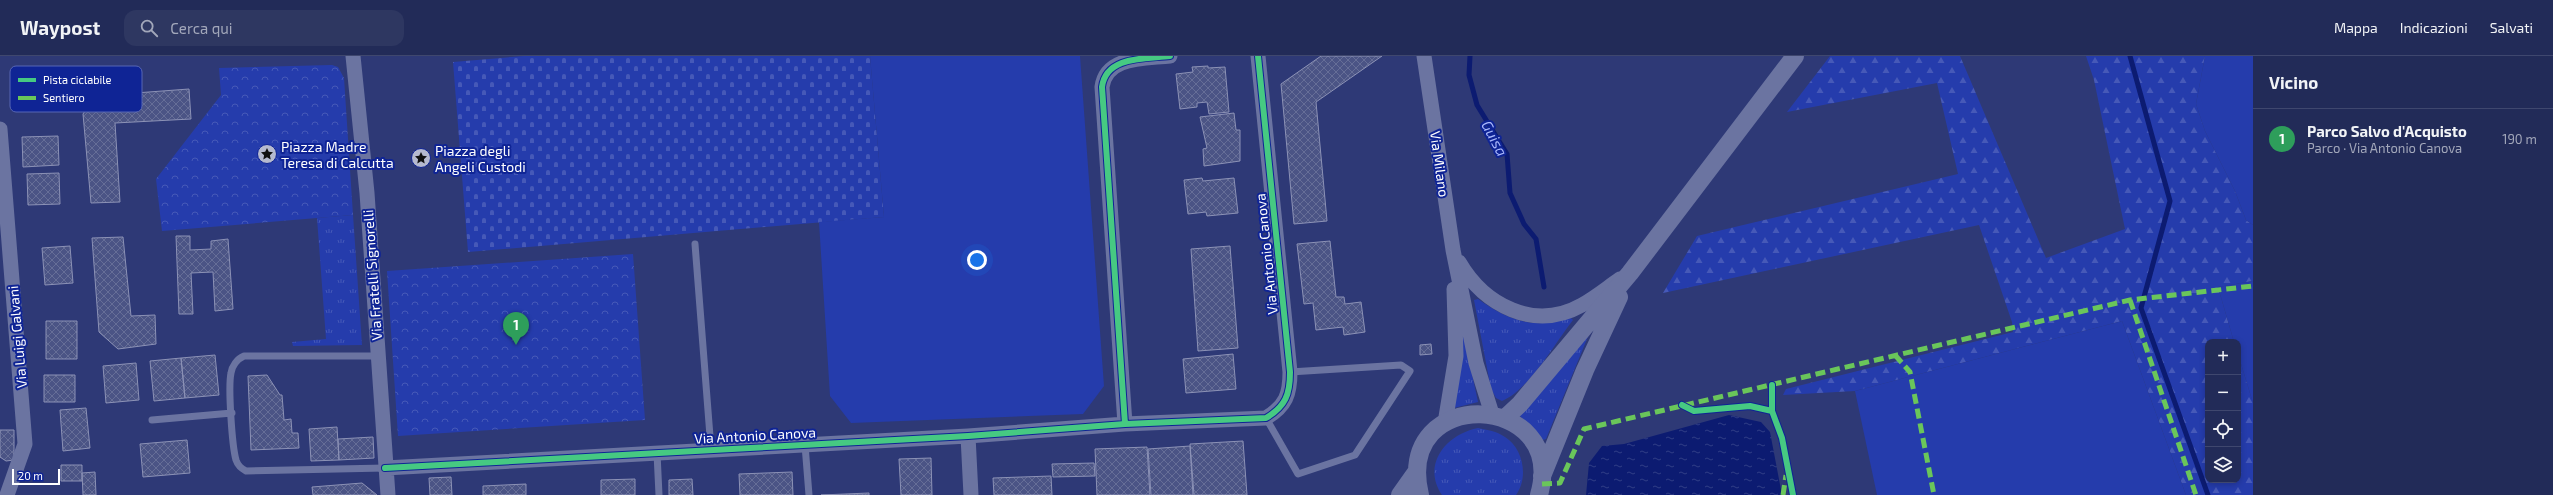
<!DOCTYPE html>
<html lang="it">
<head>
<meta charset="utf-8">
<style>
  :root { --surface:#222b58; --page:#2e3761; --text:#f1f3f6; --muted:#a2a7ba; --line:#3f476e; --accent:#e69b98 }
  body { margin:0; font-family:"Exo 2",sans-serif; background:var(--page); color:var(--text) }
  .controls { position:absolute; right:12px; bottom:12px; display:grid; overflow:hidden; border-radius:8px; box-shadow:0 2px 6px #0003 }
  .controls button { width:36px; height:36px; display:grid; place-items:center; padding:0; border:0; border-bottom:1px solid var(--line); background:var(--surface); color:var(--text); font:20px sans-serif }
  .scale { position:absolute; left:12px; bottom:10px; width:48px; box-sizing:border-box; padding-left:4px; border:2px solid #fff; border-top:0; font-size:11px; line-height:14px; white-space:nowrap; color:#fff; -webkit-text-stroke:3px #0f2495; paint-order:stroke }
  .you { position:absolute; left:977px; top:204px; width:14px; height:14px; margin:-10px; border:3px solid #fff; border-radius:50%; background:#1a73e8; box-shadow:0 0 0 6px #1a73e833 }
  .badge { display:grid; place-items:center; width:26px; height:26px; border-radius:50%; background:var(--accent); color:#fff; font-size:13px; font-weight:700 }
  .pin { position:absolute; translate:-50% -33px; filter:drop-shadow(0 1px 2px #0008) }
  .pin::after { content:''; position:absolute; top:21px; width:14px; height:12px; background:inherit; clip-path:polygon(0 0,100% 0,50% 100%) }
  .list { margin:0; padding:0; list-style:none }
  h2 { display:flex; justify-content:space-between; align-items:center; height:52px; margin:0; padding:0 16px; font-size:17px }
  h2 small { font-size:13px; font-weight:400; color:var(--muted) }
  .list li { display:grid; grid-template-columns:26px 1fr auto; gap:12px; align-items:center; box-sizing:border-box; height:60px; padding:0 16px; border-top:1px solid var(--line) }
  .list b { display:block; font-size:15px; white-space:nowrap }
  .list p { margin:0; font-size:13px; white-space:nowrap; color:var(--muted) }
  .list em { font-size:13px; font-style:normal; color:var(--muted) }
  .icon { flex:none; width:22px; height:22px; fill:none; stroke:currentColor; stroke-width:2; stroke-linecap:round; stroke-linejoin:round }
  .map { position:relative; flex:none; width:2253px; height:439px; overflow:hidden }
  header { display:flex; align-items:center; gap:24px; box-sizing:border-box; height:56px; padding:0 20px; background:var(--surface); border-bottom:1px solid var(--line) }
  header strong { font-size:19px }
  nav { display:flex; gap:22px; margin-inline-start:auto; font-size:14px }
  .search { width:280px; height:36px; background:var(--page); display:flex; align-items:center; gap:10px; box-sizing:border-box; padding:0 14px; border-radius:12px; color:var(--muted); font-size:15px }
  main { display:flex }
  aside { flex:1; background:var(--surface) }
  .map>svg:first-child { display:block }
  .grass { fill:url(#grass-tufts) }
  .forest { fill:url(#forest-firs) }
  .cemetery { fill:url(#cemetery-stones) }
  .park { fill:url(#park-crowns) }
  .garden { fill:#253cac }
  .water { fill:url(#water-ripples) }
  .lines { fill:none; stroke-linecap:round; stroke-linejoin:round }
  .stream { stroke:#0c1b71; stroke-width:5 }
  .building { fill:url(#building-cross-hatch); stroke:#8c92b6 }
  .service { stroke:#6b74a1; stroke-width:7 }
  .minor { stroke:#6b74a1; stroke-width:15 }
  .tertiary { stroke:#6b74a1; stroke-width:18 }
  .quiet { stroke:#6ac65a; stroke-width:5; stroke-dasharray:10 5; stroke-linecap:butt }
  .cycleway-casing { stroke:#0f2495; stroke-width:8 }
  .cycleway { stroke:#46c982; stroke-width:6 }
  .labels { text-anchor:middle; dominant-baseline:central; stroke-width:4; stroke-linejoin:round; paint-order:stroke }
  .poi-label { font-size:14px; fill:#fff; stroke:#0f2495; text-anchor:start }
  .street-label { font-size:14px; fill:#fff; stroke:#0f2495 }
  .water-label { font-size:15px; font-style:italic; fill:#a9b7fb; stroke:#0f2495 }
  .key { fill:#0f2495; stroke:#5766b5; stroke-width:1 }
  .key-label { font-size:11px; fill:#fff }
</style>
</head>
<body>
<header>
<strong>Waypost</strong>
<div class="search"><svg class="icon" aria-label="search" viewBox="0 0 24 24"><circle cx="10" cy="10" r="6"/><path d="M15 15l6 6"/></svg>Cerca qui</div>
<nav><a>Mappa</a><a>Indicazioni</a><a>Salvati</a></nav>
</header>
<main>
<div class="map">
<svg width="2253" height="439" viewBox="0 0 2253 439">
  <defs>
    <pattern id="grass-tufts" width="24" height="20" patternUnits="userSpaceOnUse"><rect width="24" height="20" fill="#253cac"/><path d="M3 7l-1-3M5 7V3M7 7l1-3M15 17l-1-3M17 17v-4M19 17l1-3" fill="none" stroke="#4659b8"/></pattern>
    <pattern id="forest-firs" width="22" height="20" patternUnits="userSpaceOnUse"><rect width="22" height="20" fill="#253cac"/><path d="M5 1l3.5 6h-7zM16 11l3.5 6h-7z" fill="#4659b8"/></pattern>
    <pattern id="cemetery-stones" width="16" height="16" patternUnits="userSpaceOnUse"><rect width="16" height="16" fill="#253cac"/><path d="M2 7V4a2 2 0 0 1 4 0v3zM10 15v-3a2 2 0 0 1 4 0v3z" fill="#4659b8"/></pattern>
    <pattern id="park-crowns" width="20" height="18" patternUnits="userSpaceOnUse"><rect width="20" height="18" fill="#253cac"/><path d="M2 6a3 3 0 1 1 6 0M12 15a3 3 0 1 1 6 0" fill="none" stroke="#4659b8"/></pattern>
    <pattern id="water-ripples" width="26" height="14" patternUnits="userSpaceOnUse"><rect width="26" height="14" fill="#0c1b71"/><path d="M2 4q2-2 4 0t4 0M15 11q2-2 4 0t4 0" fill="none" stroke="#303d86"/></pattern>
    <pattern id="building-cross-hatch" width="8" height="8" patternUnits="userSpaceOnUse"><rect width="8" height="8" fill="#4b5485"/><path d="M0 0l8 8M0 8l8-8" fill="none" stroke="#666e97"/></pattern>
  </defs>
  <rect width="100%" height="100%" fill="#2e3976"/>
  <!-- grass -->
  <path class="grass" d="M353,159L362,289L293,290L292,286L326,283L317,162Z
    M1478,243C1506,263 1536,276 1569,260L1573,264C1555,287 1529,334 1502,345L1496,342L1491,333L1474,244Z
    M1461,267L1478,346L1454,352Z
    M1589,278L1546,383L1543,384L1519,359Z
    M1478,372C1488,374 1496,375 1505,381C1523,392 1529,421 1516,439H1442C1421,408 1447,378 1478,372Z"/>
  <!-- forest -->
  <path class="forest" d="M1830,0H1960L2046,202L2125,173L2094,24L2086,0H2205L2196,48L2205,75L2235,135L2246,164L2253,169V225L2218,231L2234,286H2208V424H2238V298L2253,347V439H2186L2122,265L1855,335L1783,339L1786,333L2013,276L2012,266L1979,169L1663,237L1697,180L1958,118L1937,27L1787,56Z"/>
  <!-- cemetery -->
  <path class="cemetery" d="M524,0H870L884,161L468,196L453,6Z"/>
  <!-- park -->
  <path class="park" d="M332,9L338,11L344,22L353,159L162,175L156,123L221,39L219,12Z
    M633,198L645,364L398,380L387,215Z"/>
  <!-- garden -->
  <path class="garden" d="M870,0H1080L1104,330L1083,358L851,367L830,340L819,166L884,161Z
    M2205,0H2253V169L2246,164L2235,135L2205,75L2196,48Z
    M2253,225V347L2238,298V286H2234L2218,231Z
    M2122,265L2186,439H1877L1855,335Z"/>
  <!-- water -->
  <path class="water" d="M1729,359L1761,366L1770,376L1782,439H1586L1589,407L1602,390L1624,388Z"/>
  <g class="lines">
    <!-- stream -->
    <path class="stream" d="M1470,0L1469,19L1477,49L1507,98L1510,137L1524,168L1536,183L1544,231
      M2130,0L2170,145L2141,252L2208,439"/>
  </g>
  <!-- building -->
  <path class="building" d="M1321,0H1382L1316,46L1327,165L1294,168L1281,28Z
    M1208,10V12L1225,11L1229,56L1209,58L1207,46L1197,47V51L1180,53L1176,18L1193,16L1192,11Z
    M189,33L191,63L115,67L120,146L91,147L83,58L95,40Z
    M1234,57L1236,74H1240V105L1204,110L1203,93L1207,92L1200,61Z
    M58,80L59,109L23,111L22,81Z
    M59,117L60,148L28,149L27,118Z
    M1202,122L1203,125L1234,122L1238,157L1207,160L1206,156L1188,158L1184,124Z
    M176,180H190V194L211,193V185L228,183L233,253L215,255L213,216L191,217L193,258H179Z
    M123,181L131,260L155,259L156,288L118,293L99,276L92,182Z
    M1330,185L1336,241H1344L1345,248L1361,246L1365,276L1344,279L1343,271L1316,274L1313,247L1304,248L1297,188Z
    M70,190L73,227L45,229L42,192Z
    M1230,190L1238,292L1198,295L1191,193Z
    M46,265H77V303H46Z
    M1431,288L1432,298L1420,299V289Z
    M1233,298L1236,333L1186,337L1183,303Z
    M215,299L219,339L185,342L181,302Z
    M181,302L185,342L154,345L150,305Z
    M136,307L139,344L106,347L103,310Z
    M44,319H75V346H44Z
    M267,319L280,339H282L284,364L291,363L292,377H298L299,392L251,394L248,320Z
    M86,352L90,392L63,395L60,354Z
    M337,371L339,404L311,405L309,373Z
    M0,374H14V404L6,405L0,401Z
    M373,381L374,402L339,404L338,383Z
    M187,384L190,417L143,421L140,388Z
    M1243,385L1247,439H1194L1190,388Z
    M1190,390L1193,439H1151L1148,393Z
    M1147,391L1150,439H1097L1095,393Z
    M931,402L932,439H901L899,403Z
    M1094,407L1095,420L1053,421L1052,408Z
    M61,409H82V425H61Z
    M95,416L96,439H83L82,417Z
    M792,416L793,439H740L739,418Z
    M1051,420L1052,439H994L993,422Z
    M451,421L452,439H430L429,422Z
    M635,423V439H601V424Z
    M692,423L693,439H669V424Z
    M362,427L377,439H313L312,431Z
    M526,428V439H483V430Z
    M869,437V439H821Z"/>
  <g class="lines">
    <!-- service -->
    <path class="service" d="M695,188L711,393
      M377,300H244C237,303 232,310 231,317C228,331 232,390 236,404C238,410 241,412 246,415L385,412
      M1266,362L1298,418L1355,399L1410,315L1401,309L1290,316
      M152,364L232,357
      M805,389L809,439
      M657,397L659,439"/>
    <!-- minor -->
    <path class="minor" d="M353,0L367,137L388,439
      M1424,0L1453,194L1476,307L1492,358
      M0,73L25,388L7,439
      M1459,206C1484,249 1534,276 1582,249C1595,242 1607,232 1620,223
      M1445,367L1456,300L1454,233
      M1125,368L1266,362C1286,350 1290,338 1290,316L1258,0
      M968,380L971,439
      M385,412L968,380L1125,368L1102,31C1106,0 1144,3 1170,0"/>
    <!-- tertiary -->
    <path class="tertiary" d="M1505,362L1520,348L1630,217L1795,0
      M1542,420L1585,314L1619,241
      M1400,439L1417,415
      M1420,439C1393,327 1569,336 1539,439"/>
    <!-- quiet -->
    <path class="quiet" d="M2130,244L2196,439
      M1895,299L1910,316L1934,439
      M1542,428L1560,427L1584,373L2130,244L2253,230
      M1783,439L1786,419"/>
    <defs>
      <path id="cycleway" d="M1772,329V355L1782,382L1793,439
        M1682,349L1694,355L1750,350L1772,355
        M1125,368L1266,362C1286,350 1290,338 1290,316L1258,0
        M385,412L968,380L1125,368L1102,31C1106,0 1144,3 1170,0"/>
    </defs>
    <!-- cycleway casing -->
    <use href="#cycleway" class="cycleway-casing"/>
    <!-- cycleway -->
    <use href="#cycleway" class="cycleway"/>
  </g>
  <!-- icons -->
  <defs>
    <symbol id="sight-disc" viewBox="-11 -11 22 22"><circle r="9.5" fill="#b6bacf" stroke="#0f2495"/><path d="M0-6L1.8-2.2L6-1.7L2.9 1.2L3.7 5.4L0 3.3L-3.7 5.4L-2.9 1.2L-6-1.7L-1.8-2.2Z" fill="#111"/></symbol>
  </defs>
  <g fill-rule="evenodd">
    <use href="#sight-disc" x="256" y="87" width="22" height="22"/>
    <use href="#sight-disc" x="410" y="91" width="22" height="22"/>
  </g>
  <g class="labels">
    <!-- poi labels -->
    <g class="poi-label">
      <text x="281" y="90">Piazza Madre<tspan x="281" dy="16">Teresa di Calcutta</tspan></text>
      <text x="435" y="94">Piazza degli<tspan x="435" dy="16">Angeli Custodi</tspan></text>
    </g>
    <!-- street labels -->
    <g class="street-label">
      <text transform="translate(1440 108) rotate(82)">Via Milano</text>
      <text transform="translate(1266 198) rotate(-96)">Via Antonio Canova</text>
      <text transform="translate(372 219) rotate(-94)">Via Fratelli Signorelli</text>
      <text transform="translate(17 281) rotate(-95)">Via Luigi Galvani</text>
      <text transform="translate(755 379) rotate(-3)">Via Antonio Canova</text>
    </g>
    <!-- water labels -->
    <g class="water-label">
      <text transform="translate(1495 82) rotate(62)">Guisa</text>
    </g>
  </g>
  <!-- legend -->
  <rect x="10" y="10" width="132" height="46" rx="6" class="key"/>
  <rect x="18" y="22" width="18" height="4" fill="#46c982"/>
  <rect x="18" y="40" width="18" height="4" fill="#6ac65a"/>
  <g class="key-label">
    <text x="43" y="28">Pista ciclabile</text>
    <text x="43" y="46">Sentiero</text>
  </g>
</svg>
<div class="controls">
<button>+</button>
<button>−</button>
<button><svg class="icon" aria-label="locate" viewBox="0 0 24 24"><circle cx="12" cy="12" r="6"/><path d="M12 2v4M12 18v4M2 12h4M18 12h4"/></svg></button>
<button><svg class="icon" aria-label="layers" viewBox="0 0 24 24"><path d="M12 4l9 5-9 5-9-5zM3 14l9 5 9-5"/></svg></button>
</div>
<div class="scale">20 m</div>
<div class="you"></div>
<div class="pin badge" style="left:516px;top:289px;background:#2e9e5b">1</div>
</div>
<aside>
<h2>Vicino<small></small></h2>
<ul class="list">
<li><span class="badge" style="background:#2e9e5b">1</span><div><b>Parco Salvo d'Acquisto</b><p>Parco · Via Antonio Canova</p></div><em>190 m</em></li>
</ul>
</aside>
</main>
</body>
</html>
